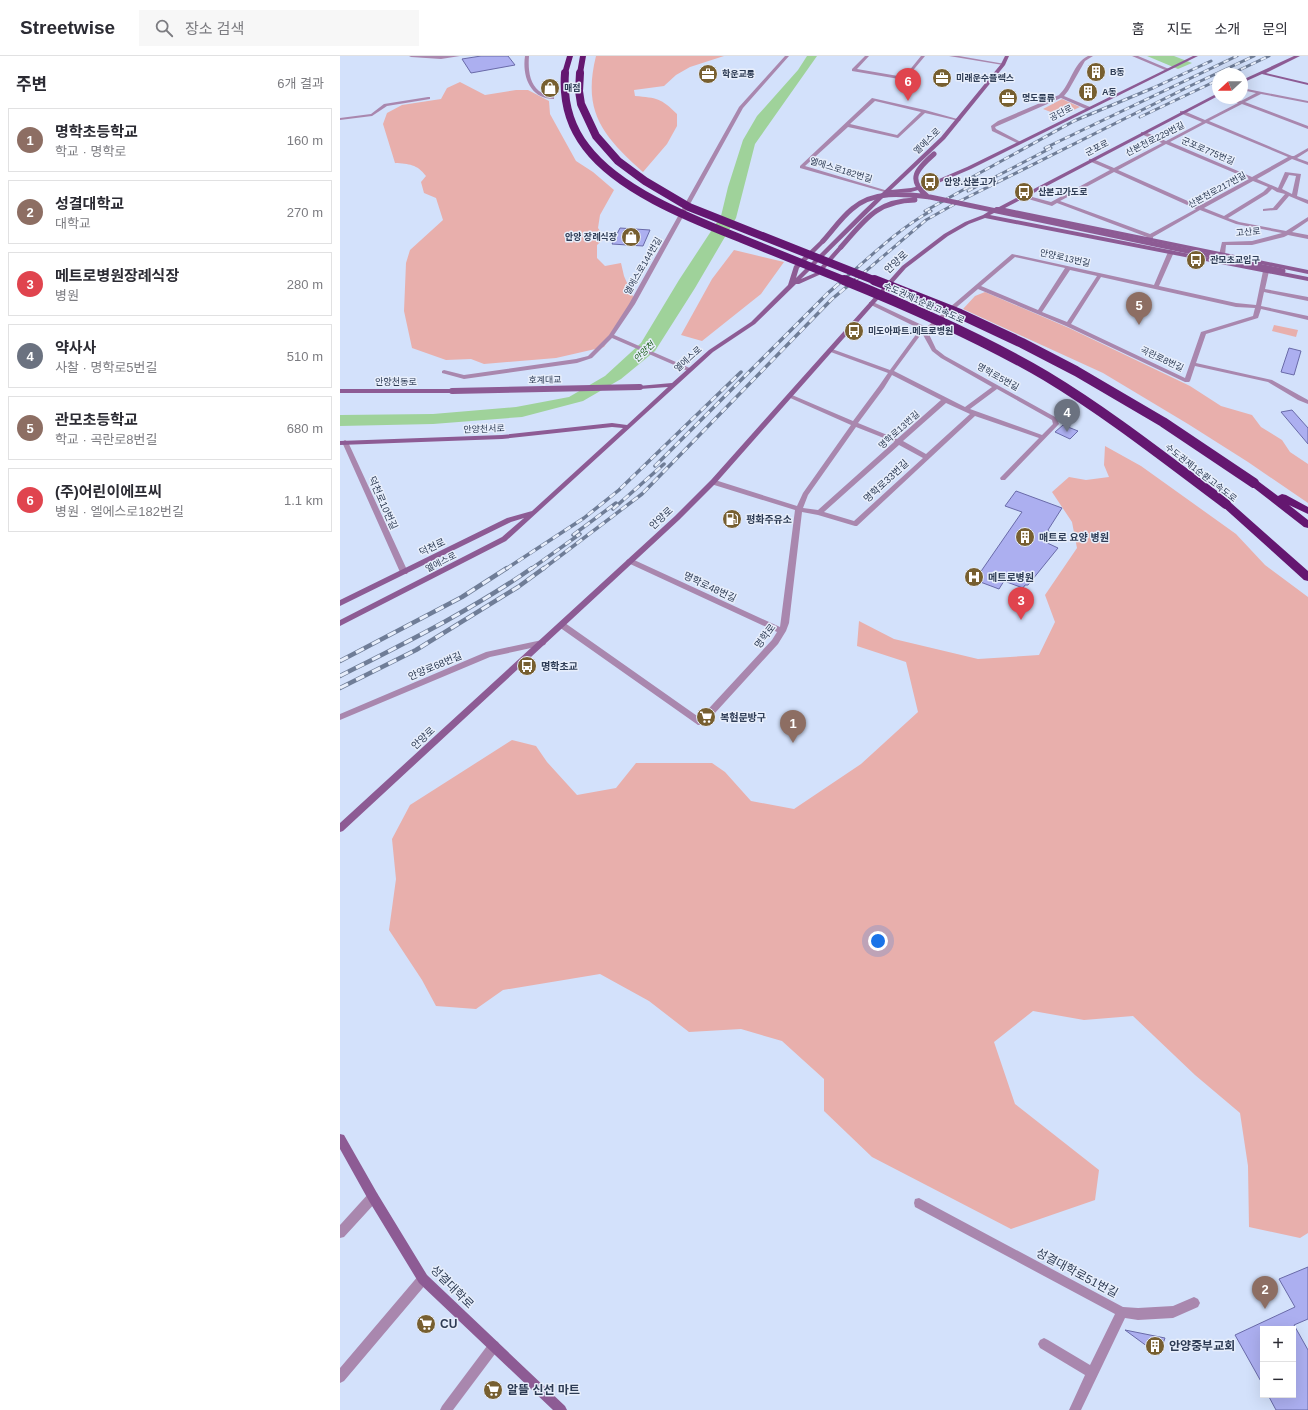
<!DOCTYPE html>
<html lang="ko">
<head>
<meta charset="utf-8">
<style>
  :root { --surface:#fff; --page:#f7f7f7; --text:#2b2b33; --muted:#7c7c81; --line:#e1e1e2; --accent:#db2777 }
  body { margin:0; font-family:Helvetica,"Noto Sans KR",sans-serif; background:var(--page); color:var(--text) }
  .controls { position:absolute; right:12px; bottom:12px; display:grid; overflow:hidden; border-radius:0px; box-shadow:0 4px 16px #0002 }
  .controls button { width:36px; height:36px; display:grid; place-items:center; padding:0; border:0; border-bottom:1px solid var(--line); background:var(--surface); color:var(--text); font:20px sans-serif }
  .compass { position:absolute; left:872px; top:12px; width:36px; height:36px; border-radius:50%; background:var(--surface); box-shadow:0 4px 16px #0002; rotate:249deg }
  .you { position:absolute; left:538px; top:885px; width:14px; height:14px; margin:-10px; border:3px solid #fff; border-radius:50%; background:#1a73e8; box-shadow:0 0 0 6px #1a73e833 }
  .badge { display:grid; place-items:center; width:26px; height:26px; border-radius:50%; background:var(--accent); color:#fff; font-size:13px; font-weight:700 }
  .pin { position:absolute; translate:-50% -33px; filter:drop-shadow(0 1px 2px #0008) }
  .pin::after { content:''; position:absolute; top:21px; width:14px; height:12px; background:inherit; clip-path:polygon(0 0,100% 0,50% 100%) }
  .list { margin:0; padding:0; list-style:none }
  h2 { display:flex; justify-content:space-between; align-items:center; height:52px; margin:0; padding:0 16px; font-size:17px }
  h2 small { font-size:13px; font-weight:400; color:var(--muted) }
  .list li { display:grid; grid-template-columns:26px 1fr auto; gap:12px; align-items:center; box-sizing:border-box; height:64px; margin:0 8px 8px; padding:0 8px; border:1px solid var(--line); border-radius:0px }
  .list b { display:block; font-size:15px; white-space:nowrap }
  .list p { margin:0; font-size:13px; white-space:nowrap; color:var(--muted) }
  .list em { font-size:13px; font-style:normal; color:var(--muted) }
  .icon { flex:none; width:22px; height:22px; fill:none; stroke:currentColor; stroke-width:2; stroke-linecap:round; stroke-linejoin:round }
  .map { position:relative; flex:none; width:968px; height:1354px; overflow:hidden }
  header { display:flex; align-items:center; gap:24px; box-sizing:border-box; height:56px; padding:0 20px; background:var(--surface); border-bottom:1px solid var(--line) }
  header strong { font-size:19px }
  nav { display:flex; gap:22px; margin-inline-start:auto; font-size:14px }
  .search { width:280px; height:36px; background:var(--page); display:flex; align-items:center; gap:10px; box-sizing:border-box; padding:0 14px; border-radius:0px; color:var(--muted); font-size:15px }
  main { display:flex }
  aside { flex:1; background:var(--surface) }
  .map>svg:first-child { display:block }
  .green { fill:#e8afac }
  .water { fill:#9fd29a }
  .building { fill:#acaff0; stroke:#696aa8 }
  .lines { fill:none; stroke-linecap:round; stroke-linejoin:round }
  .street { fill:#a987ae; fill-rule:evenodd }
  .secondary { fill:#8d5b94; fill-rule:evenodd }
  .highway { fill:#641770; fill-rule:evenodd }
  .rail-far2-casing { stroke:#6f7d97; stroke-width:3 }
  .rail-far1-casing { stroke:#6f7d97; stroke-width:3.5 }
  .rail-casing { stroke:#6f7d97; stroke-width:4.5 }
  .rail-far2 { stroke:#e7eefb; stroke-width:2; stroke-dasharray:5.5; stroke-linecap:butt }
  .rail-far1 { stroke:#e7eefb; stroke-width:2.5; stroke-dasharray:7; stroke-linecap:butt }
  .rail { stroke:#e7eefb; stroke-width:3; stroke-dasharray:9; stroke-linecap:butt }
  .secondary-bridge-far1 { stroke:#8d5b94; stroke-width:5 }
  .secondary-bridge { stroke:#8d5b94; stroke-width:6 }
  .highway-bridge-far1 { stroke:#641770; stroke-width:8 }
  .highway-bridge { stroke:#641770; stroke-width:10 }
  .labels { text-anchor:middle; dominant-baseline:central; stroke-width:3; stroke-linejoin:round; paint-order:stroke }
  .far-poi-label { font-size:9px; font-weight:bold; fill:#2e3c55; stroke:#e7eefb; text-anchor:start }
  .far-street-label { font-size:9px; fill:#2e3c55; stroke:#e7eefb }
  .far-water-label { font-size:9px; font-style:italic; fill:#195c14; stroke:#e7eefb }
  .street-label { font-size:10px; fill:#2e3c55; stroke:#e7eefb }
  .poi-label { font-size:10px; font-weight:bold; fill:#2e3c55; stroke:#e7eefb; text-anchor:start }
  .near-street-label { font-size:12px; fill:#2e3c55; stroke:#e7eefb }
  .near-poi-label { font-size:12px; font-weight:bold; fill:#2e3c55; stroke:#e7eefb; text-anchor:start }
</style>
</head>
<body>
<header>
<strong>Streetwise</strong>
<div class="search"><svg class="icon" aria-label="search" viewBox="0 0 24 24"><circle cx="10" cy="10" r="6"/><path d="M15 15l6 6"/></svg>장소 검색</div>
<nav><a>홈</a><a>지도</a><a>소개</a><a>문의</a></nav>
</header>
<main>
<aside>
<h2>주변<small>6개 결과</small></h2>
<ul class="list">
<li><span class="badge" style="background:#8d6e63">1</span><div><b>명학초등학교</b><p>학교 · 명학로</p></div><em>160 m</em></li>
<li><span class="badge" style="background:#8d6e63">2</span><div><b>성결대학교</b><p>대학교</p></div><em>270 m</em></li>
<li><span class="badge" style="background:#e0444e">3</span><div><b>메트로병원장례식장</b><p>병원</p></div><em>280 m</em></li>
<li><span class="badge" style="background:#6b7280">4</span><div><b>약사사</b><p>사찰 · 명학로5번길</p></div><em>510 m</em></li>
<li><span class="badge" style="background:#8d6e63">5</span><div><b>관모초등학교</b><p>학교 · 곡란로8번길</p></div><em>680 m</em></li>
<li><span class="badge" style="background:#e0444e">6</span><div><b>(주)어린이에프씨</b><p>병원 · 엘에스로182번길</p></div><em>1.1 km</em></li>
</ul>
</aside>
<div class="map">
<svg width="968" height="1354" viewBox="0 0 968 1354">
  <rect width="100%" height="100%" fill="#d3e1fb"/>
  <!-- green -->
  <path class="green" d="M256,0H384L350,11L336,19L324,30L294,34L295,40C317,42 321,42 337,58V70L327,88L303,116C263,80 242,56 256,0Z
    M120,26L145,39L176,34H188L209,45L210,58L236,105L253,116L274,134L260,159L258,172L265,182L257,189V202L265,210L281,207L284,220L294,243L264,291L216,302L144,308L131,303L106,304L72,292L64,255L66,207L70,194L103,164L96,142L84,137L81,126L86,120C77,108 69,108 55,107L43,68L47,57L62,49L101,43L107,32Z
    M722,43L740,51L721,60L703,53Z
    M394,194L444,206L421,238L362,285L341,279L372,223Z
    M645,236L729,272L850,330L881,350L912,359L921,371L942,384L950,396L968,408V447L908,406L848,368L763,317L623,253L635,240Z
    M934,269L958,274L956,281L932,275Z
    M765,390L801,410L896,478L925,509L968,541V1177L960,1182L909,1171L908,1110L900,1057L855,1019L793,960L744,964L693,955L654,986L675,1048L759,1114L755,1144L671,1173L532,1101L484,1055V1023L442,985L401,973L349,976L309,945L260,918L163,934L136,953L96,950L82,924L49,874L56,823L52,783L70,749L172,684L196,690L207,706L237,739L276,732L296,707H372L385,716L411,745L454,753L521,708L578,656L566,606L517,590L519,565L554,583L638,603L699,599L715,566L705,539L737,492L732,466L712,436L729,421L746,424L769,421L764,409Z"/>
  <!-- water -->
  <path class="water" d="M467,0H477L415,88L396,162L355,232L315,295L281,323L243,345L182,361L93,368L0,370V359L93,358L176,351L229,341L265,320L301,287L339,224L381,160L388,131L403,84L417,60L458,14Z
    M807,0H834L852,7L838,13Z"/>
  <!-- building -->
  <path class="building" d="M141,0H168L175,9L131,17L122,3Z
    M280,172L310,174L303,190L272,188Z
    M949,292L961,295L954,319L941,316Z
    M952,354L968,372V388L941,356Z
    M723,369L738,375L730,383L715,376Z
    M676,435L722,452L708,474L710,477L703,485L718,492L688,529H685L683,532L664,525L659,533L635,524L682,456L665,450Z
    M968,1211V1263L954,1269L968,1294V1354H936L928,1339H953V1273H923V1329L895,1279L955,1251L939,1223Z
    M785,1274L825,1282L819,1299Z"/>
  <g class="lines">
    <!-- street -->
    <path class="street" d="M69,0H120L101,3L71,1Z
      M185,0H189C188,12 189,27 199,35C203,38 209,39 214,41V43C190,43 182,20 185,0Z
      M445,0H449L403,52L295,248L274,279L352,313V315H348L272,282L252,302L237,307L124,323L102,317V315L104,314L124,319L236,303L248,300L269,279L289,248L399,51Z
      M525,0H529L517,13L564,21L581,0H585L565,24L512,15V13Z
      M609,0H619L665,8L663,9Z
      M748,0H753L745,5L728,35L724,40L750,51V53H746L721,42L655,71L656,73L681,86V88H679L652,75L651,70L658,65L719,39C731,28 733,7 748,0Z
      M792,0H798L829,13L825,14Z
      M902,32L968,45V47L921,38L905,46L968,70V73L902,48L869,65L952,100H954L968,92V95L957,102L968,106V109L952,103L917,123L938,132L945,116L961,118L957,140L968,144V148L949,140L937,154L923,155V153L933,152L945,138L937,136L932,133L927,138L888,162L899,166L946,175L968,161V165L952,176L968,179V183L948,179L944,181L912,189H886L885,199L882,201L879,199L882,186L912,185L942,177L896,168L860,154L813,181V184L810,186L807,184V181L717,147L712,150L678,140L681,138L711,146L770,114L749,105V103H753L774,112L822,87L801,78V76H805L826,85L862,66L840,57V55H844L865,64L898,47L888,42H894L901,45L916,37L902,34ZM866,67L948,101L912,121L830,86ZM826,88L909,123L859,150L778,114ZM774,116L856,153L810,178L720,145ZM949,119L956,120L952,138L942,133ZM913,125L928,131L923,136L884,160L864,152Z
      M88,41H90V43L47,50L32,60L0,64V62L31,58L44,48Z
      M532,42L585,54L621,64L619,65L585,57L558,82L508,71L465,110L548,135V137L460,112V110ZM535,45L581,56L557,79L510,68Z
      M831,194L834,196L819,230L896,247L916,249L923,215L926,213L929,215L925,233L968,241V245L924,236L921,250L968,260V264L921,253L918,262L866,278L856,307L932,324L968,344V348L958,344L928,326L855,310L850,325L849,326H845L726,270L638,233L591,273L587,274L596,293L605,300L717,362L719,368L665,424H661L660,422L699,382L635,360L517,470H515L478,459L462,456L449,567L446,575L438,588L364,669H358L219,571L218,569L219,567H225L360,662L432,584L437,576L288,507L286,505L288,503H292L440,571L455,454L371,428L370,426L373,424H375L457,450L463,437L511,369L448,341V339H452L513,365L539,330L548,317L488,295V293H492L550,314L580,273L529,248V246H533L584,270H588L672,198L814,229L828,196ZM675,201L725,212L698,254L641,230ZM730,214L757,220L727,266L702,256ZM761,221L896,251L915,252L913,260L861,276L845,322L731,268ZM582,277L592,295L601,302L652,331L625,351L554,315ZM552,319L601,344L557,383L518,367L544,332ZM657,333L712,364L713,368L702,379L630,353ZM606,347L630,358L586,398L563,385ZM516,371L554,386L478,454L463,452L468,439ZM559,389L583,402L514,465L484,456Z
      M5,384L8,386L68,516L67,518H61L60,516L2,386Z
      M202,584L205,585L206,587L205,589L150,601L0,664V658L146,596Z
      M33,1136L37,1137L38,1141L37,1145L4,1181L0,1182V1169L29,1137Z
      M579,1142L783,1251L798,1252L833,1250L854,1241L858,1243L860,1247L858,1251L833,1262L798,1264L785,1262L741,1354H729L745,1319L700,1292L698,1288L700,1284L704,1282L708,1284L750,1309L775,1258L575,1151L574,1147L575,1143Z
      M83,1218L87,1219L88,1223L87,1227L4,1325L0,1327V1312L79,1219Z
      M154,1284L158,1286L160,1290L158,1294L113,1354H100L102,1350L150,1286Z"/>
    <!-- secondary -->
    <path class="secondary" d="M665,0H669L665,9L605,83L551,134L571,132L585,129L627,111L853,0H858L631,113L589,131L571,136L548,137L461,223L475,217L499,190H503V192L479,219L459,228H456L415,268L373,296L166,485L0,570V564L162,481L184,462L171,466L0,550V544L167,462L192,455L283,372L272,371L162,383L0,389V385L162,379L272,367L287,369L328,331L300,333L298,332V330L332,327L369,294L411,266L448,229L454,210L481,184H485V186L459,212L456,222L523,155L601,81L661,8Z
      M954,0H960L926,17L968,27V29L922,18L902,27V24Z
      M878,37V40L665,152L968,214V218L660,154L650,159L968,221V225L645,162L629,168L608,180L566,212L375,428L339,464L3,775L0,776V767L335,460L371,424L562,210L604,178L625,166L643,159L656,151H659Z
      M0,333H112L115,335L112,337H0Z
      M0,1078L4,1079L37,1137L87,1219L225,1350L227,1354H213L79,1227L29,1145L0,1093Z"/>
    <!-- highway -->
    <path class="highway" d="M227,0H233L228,17L225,19L222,17Z
      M240,0H246L243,17L240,19L237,17Z
      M914,424L918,425L938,440L942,438L946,439L968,451V458L949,449L968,464V472L964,471L910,429L909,427L910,425Z
      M886,445L890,446L968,515V525L964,524L882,450L881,448Z"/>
    <defs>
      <path id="rail-far2" d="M891,18L929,0
        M800,61L878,24
        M705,92L897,0
        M616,130L734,65L813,32L871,5
        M628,135L711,92
        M585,155L632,129
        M502,225C530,201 558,173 591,155
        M514,225L586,164L620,145L850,30L914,0"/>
      <path id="rail-far1" d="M315,410L488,237L503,224
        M273,453L324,408
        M233,479L276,447
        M166,513L244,462L279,434L401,316
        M191,513L240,478
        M203,513L302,438L492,243L515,224"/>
      <path id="rail" d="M0,605L122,541L167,512
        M0,620C65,587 132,554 192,512
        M0,632L76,594L178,531L204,512"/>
    </defs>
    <!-- rail-far2 casing -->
    <use href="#rail-far2" class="rail-far2-casing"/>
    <!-- rail-far1 casing -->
    <use href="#rail-far1" class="rail-far1-casing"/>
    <!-- rail casing -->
    <use href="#rail" class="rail-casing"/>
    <!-- rail-far2 -->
    <use href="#rail-far2" class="rail-far2"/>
    <!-- rail-far1 -->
    <use href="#rail-far1" class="rail-far1"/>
    <!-- rail -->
    <use href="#rail" class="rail"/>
    <!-- secondary-bridge-far1 -->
    <path class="secondary-bridge-far1" d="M587,140C566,123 578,112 594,98
      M483,185C493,174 501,162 512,153C534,134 564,138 590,141L943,215
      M501,191C525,164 536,145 575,144"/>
    <!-- secondary-bridge -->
    <path class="secondary-bridge" d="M112,335L300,331"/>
    <!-- highway-bridge-far1 -->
    <path class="highway-bridge-far1" d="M225,17C223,44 229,69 246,91C279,135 352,163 402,183C436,197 471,211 506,225
      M240,17L239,35L241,48L256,80L278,105L305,125L349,151L536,225"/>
    <!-- highway-bridge -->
    <path class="highway-bridge" d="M504,224C573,252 641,282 706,320C769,358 827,404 886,448
      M534,224L620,258L682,287L736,315L823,366L914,427"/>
  </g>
  <!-- icons -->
  <defs>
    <symbol id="building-disc" viewBox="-11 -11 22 22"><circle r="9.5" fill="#775f30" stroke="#e7eefb"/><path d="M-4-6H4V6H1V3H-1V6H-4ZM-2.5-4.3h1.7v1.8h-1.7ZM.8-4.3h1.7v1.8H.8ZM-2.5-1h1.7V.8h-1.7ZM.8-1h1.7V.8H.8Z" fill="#fff"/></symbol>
    <symbol id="office-disc" viewBox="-11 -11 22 22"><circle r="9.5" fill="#775f30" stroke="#e7eefb"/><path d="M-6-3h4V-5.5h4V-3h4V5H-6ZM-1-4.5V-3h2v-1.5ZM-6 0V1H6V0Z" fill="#fff"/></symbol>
    <symbol id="shop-disc" viewBox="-11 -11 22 22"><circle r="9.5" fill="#775f30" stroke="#e7eefb"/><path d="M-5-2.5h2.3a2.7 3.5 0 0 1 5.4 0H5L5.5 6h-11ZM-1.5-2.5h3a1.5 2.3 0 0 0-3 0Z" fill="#fff"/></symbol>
    <symbol id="bus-disc" viewBox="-11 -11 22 22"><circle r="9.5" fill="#775f30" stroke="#e7eefb"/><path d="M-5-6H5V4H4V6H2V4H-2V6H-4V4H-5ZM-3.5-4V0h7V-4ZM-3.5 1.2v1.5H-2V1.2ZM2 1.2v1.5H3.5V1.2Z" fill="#fff"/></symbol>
    <symbol id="fuel-disc" viewBox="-11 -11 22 22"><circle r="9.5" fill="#775f30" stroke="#e7eefb"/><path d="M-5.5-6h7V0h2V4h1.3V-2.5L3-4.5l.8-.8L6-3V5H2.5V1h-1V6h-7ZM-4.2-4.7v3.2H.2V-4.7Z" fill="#fff"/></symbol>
    <symbol id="hospital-disc" viewBox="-11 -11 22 22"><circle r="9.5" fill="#775f30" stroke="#e7eefb"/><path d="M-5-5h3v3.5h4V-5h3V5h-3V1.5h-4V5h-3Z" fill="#fff"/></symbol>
    <symbol id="supermarket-disc" viewBox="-11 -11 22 22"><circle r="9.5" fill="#775f30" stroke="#e7eefb"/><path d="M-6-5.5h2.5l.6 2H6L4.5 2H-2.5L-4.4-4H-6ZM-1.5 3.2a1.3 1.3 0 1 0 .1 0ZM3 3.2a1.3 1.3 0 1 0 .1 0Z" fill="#fff"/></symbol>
  </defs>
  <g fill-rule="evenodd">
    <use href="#building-disc" x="745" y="5" width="22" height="22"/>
    <use href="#office-disc" x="357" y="7" width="22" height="22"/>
    <use href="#office-disc" x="591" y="11" width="22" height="22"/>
    <use href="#shop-disc" x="199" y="21" width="22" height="22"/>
    <use href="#building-disc" x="737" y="25" width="22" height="22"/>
    <use href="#office-disc" x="657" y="31" width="22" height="22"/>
    <use href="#bus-disc" x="579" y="115" width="22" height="22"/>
    <use href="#bus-disc" x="673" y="125" width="22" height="22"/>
    <use href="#shop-disc" x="280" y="170" width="22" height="22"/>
    <use href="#bus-disc" x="845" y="193" width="22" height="22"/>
    <use href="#bus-disc" x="503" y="264" width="22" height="22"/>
    <use href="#fuel-disc" x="381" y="452" width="22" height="22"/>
    <use href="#building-disc" x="674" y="470" width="22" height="22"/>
    <use href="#hospital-disc" x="623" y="510" width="22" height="22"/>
    <use href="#bus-disc" x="176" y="599" width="22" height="22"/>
    <use href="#supermarket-disc" x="355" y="650" width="22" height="22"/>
    <use href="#supermarket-disc" x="75" y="1257" width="22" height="22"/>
    <use href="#building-disc" x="804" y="1279" width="22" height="22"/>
    <use href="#supermarket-disc" x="142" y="1323" width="22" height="22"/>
  </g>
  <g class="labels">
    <!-- far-poi labels -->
    <g class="far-poi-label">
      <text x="770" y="16">B동</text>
      <text x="382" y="18">학운교통</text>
      <text x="616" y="22">미래운수플렉스</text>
      <text x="224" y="32">매점</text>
      <text x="762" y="36">A동</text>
      <text x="682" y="42">명도물류</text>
      <text x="604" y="126">안양.산본고가</text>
      <text x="698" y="136">산본고가도로</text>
      <text x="277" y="181" text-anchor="end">안양 장례식장</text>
      <text x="870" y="204">관모초교입구</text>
      <text x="528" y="275">미도아파트.메트로병원</text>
    </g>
    <!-- far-street labels -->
    <g class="far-street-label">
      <text transform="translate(721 57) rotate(-27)">공단로</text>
      <text transform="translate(815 83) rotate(-27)">산본천로229번길</text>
      <text transform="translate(587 85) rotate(-44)">엘에스로</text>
      <text transform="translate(757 92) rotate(-27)">군포로</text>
      <text transform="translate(868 95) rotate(23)">군포로775번길</text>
      <text transform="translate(501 114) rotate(17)">엘에스로182번길</text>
      <text transform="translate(877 134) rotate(-29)">산본천로217번길</text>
      <text transform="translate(908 176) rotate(-5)">고산로</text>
      <text transform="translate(725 202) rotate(13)">안양로13번길</text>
      <text transform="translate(303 210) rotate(-60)">엘에스로144번길</text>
      <text transform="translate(584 247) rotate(24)">수도권제1순환고속도로</text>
      <text transform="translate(348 303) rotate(-42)">엘에스로</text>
      <text transform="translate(822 303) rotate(25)">곡란로8번길</text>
      <text transform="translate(658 321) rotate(29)">명학로5번길</text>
      <text transform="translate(205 324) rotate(-1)">호계대교</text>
      <text x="56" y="326">안양천동로</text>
      <text transform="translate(144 373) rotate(-2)">안양천서로</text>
      <text transform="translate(559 374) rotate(-42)">명학로13번길</text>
      <text transform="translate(861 417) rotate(38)">수도권제1순환고속도로</text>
      <text transform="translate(101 506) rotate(-27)">엘에스로</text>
    </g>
    <!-- far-water labels -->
    <g class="far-water-label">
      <text transform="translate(304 296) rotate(-44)">안양천</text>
    </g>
    <!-- street labels -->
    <g class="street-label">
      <text transform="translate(556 206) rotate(-43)">안양로</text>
      <text transform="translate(546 425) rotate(-43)">명학로33번길</text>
      <text transform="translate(43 447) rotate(66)">덕천로10번길</text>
      <text transform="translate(321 462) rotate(-43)">안양로</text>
      <text transform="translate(92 491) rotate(-26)">덕천로</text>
      <text transform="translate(370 531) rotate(25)">명학로48번길</text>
      <text transform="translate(425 580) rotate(-53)">명학로</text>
      <text transform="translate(95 610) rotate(-23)">안양로68번길</text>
      <text transform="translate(83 682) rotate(-43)">안양로</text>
    </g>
    <!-- poi labels -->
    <g class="poi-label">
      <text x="406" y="463">평화주유소</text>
      <text x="699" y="481">매트로 요양 병원</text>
      <text x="648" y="521">메트로병원</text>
      <text x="201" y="610">명학초교</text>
      <text x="380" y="661">복현문방구</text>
    </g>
    <!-- near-street labels -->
    <g class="near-street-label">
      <text transform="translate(737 1217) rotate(28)">성결대학로51번길</text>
      <text transform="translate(112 1231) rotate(45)">성결대학로</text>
    </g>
    <!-- near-poi labels -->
    <g class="near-poi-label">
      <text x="100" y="1268">CU</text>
      <text x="829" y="1290">안양중부교회</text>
      <text x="167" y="1334">알뜰 신선 마트</text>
    </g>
  </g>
</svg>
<div class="controls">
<button>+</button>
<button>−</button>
</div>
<svg class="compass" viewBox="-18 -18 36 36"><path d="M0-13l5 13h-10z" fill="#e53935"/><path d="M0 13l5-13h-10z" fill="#7c7c81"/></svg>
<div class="you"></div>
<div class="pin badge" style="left:453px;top:687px;background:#8d6e63">1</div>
<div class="pin badge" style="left:925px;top:1253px;background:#8d6e63">2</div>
<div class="pin badge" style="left:681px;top:564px;background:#e0444e">3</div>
<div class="pin badge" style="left:727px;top:376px;background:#6b7280">4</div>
<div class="pin badge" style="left:799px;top:269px;background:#8d6e63">5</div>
<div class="pin badge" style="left:568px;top:45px;background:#e0444e">6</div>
</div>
</main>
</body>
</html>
